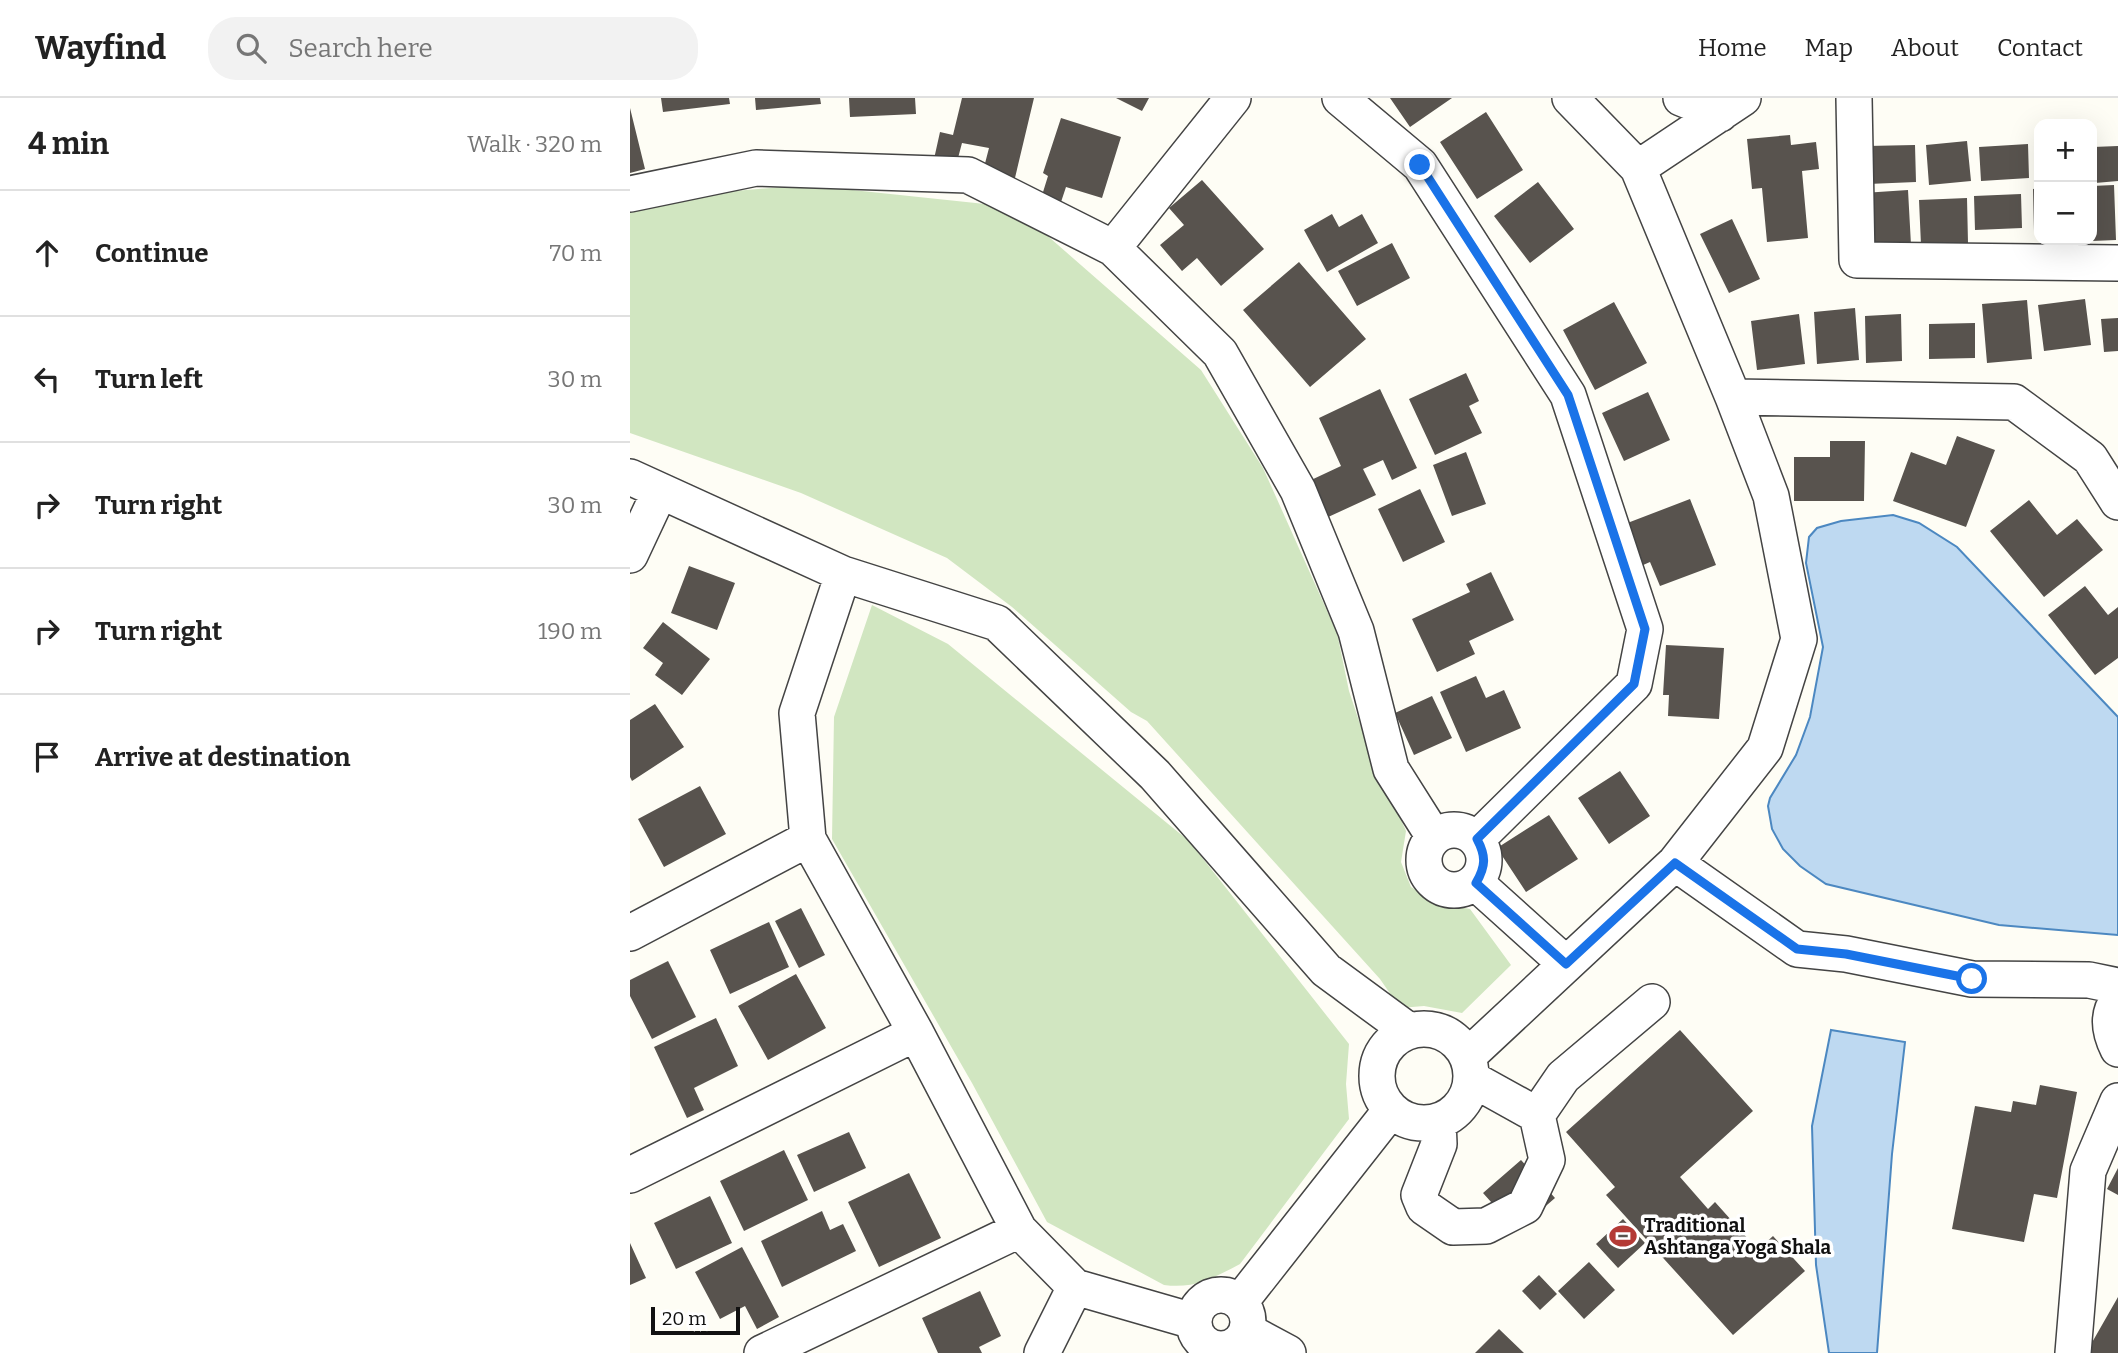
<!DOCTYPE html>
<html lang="en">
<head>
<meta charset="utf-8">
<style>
  :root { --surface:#fff; --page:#f2f2f2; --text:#222; --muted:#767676; --line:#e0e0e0 }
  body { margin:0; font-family:Bitter,serif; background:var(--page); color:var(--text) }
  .controls { position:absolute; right:21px; top:21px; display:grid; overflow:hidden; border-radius:14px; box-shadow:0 7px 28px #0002 }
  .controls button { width:63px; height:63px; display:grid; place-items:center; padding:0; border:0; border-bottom:2px solid var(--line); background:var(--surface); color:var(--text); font:35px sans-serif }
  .scale { position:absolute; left:21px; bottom:18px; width:89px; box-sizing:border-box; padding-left:7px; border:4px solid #111; border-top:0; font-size:19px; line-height:24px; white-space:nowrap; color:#111; -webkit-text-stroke:5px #fff; paint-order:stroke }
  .stop { position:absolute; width:21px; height:21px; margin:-16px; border:5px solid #1a73e8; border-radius:50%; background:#fff }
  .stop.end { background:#1a73e8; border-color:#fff; box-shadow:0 2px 7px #0008 }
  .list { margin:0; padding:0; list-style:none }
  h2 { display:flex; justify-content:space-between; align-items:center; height:91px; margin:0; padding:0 28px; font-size:30px }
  h2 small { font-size:23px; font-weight:400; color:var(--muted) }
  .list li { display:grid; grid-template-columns:46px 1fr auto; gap:21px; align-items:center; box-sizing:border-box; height:126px; padding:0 28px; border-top:2px solid var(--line) }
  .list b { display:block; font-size:26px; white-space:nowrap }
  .list em { font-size:23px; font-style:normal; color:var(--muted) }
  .icon { flex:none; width:38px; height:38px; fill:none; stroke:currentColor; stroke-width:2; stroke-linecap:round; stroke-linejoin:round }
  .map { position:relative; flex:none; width:1488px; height:1255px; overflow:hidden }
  header { display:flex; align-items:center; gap:42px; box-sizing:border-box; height:98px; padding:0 35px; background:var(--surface); border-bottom:2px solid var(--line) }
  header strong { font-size:33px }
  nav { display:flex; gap:38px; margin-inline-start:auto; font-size:24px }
  .search { width:490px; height:63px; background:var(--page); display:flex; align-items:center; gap:18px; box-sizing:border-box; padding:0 24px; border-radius:28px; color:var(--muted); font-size:26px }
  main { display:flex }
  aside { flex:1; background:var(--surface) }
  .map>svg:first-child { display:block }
  .green { fill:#d1e6c1 }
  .water { fill:#bed9f1; stroke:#4c88c1; stroke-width:2 }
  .building { fill:#58534e }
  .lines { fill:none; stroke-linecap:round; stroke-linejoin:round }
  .minor-casing { stroke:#444; stroke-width:38 }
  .minor { stroke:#fff; stroke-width:35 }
  .route { stroke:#1a73e8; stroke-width:9 }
  .labels { text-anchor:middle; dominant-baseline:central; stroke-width:7; stroke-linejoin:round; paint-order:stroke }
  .poi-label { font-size:19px; font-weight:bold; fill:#111; stroke:#fff; text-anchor:start }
</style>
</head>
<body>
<header>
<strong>Wayfind</strong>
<div class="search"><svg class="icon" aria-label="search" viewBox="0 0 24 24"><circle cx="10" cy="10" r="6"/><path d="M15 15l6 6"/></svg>Search here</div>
<nav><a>Home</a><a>Map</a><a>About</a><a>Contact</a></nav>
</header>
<main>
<aside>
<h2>4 min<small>Walk · 320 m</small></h2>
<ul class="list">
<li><svg class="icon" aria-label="ahead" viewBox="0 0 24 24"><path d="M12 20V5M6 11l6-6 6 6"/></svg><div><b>Continue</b></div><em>70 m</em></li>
<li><svg class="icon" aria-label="left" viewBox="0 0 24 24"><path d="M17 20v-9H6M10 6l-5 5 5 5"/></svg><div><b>Turn left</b></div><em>30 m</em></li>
<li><svg class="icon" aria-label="right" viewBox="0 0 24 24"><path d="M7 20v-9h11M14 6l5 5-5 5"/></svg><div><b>Turn right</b></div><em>30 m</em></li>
<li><svg class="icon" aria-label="right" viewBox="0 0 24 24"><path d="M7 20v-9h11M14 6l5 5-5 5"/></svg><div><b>Turn right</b></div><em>190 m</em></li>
<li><svg class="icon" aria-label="arrive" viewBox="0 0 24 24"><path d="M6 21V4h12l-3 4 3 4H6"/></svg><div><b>Arrive at destination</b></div></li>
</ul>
</aside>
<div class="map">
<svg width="1488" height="1255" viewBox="0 0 1488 1255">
  <rect width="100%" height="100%" fill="#fefdf5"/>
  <!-- green -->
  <path class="green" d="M175,87L355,106L412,133L571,272L633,370L707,535L719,593L733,635L776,733L771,764L781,789L808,805L840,811L881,867L832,915L794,908L770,910L750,881L517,623L501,614L382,509L317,460L171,395L0,335V110L69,96Z
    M242,507L318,546L559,743L719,946L716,986L719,1021L610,1166C583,1180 565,1191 534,1187L417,1124L342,985L202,741L204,619Z"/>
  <!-- water -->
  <path class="water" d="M1263,417L1289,425L1327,449L1488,619V837L1369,827L1196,786L1170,768L1153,751L1142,731L1138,708L1140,700L1166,657L1180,619L1193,549L1176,465L1179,439L1187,430L1211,423Z
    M1201,932L1275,944L1262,1056L1247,1255H1199L1186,1167L1182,1028Z"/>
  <!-- building -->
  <path class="building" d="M31,0H99L100,6L33,14Z
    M125,0H190L191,6L126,12Z
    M219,0H285L286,16L220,19Z
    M332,0H404L384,84L352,77L359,50L332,45L324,75L302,70L310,34L323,37Z
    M486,0H519L512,13Z
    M760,0H822L780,29Z
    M0,10L15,71L0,75Z
    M856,14L893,72L847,101L810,44Z
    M431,20L491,39L472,100L436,89L428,113L409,107L418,78L413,75Z
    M1160,37L1161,47L1186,44L1189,71L1172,73L1178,140L1137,144L1132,90L1122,91L1117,41Z
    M1337,43L1341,83L1299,87L1296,47Z
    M1398,46L1399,80L1351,83L1349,49Z
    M1285,47L1286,84L1238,86L1237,48Z
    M1488,48V83L1465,85L1463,49Z
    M572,82L634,151L591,188L567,160L552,173L530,147L554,127L539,110Z
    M908,84L944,131L900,165L864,118Z
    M1484,87L1486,142L1462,143V88Z
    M1409,90V133H1404L1403,91Z
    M1278,92L1281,147L1236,150L1233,95Z
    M1391,96L1392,130L1345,132L1344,98Z
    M1337,100L1338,145L1291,147L1289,102Z
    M702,116L709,129L732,116L748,145L697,174L674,132Z
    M1102,121L1130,181L1099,195L1070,136Z
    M762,145L780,180L727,208L708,173Z
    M669,164L736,241L680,289L613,212Z
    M1455,201L1461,247L1414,253L1408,207Z
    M1397,202L1402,261L1357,265L1352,206Z
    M984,204L1017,265L965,292L933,232Z
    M1225,210L1229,262L1187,266L1184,214Z
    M1169,216L1175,266L1127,272L1121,223Z
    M1271,216L1272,263L1236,265L1235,218Z
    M1488,220V253L1474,254L1471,221Z
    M1345,225V260L1299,261V226Z
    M836,275L849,303L839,308L852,335L805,357L779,301Z
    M750,291L787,370L762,382L753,362L733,371L746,397L696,420L679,383L711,368L689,320Z
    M1018,294L1040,342L994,363L972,315Z
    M1327,338L1365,352L1336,429L1263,403L1281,354L1316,367Z
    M1200,343H1235L1234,403H1164V359H1200Z
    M836,354L856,406L822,418L803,367Z
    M790,391L815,444L773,464L748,411Z
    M1060,401L1086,467L1030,488L1020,464L1004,471L987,429Z
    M1399,402L1427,437L1447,421L1473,452L1414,499L1360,433Z
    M59,468L105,485L87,532L41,515Z
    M861,474L884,522L839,543L845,556L807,574L782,521L840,494L836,486Z
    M1455,488L1478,517L1488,509V560L1465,577L1418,517Z
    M33,524L80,561L52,597L25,577L33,565L13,550Z
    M1036,547L1094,550L1089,621L1038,618L1039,597H1033Z
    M846,578L856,600L874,592L891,630L836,654L810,594Z
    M802,598L822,640L784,657L765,615Z
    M25,606L54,649L2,683L0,679V622Z
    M990,673L1020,718L979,746L948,700Z
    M70,688L96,736L34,769L8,721Z
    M919,717L948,761L896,794L867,750Z
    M171,810L195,857L169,870L145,823Z
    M139,824L159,869L100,896L80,852Z
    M38,863L66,919L22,941L0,898V882Z
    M166,876L196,930L138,962L108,908Z
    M86,920L108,968L64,990L74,1012L57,1020L24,949Z
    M1050,932L1123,1013L1050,1079L1078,1111L1085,1104L1128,1152L1143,1138L1175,1173L1103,1237L976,1097L985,1089L936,1034Z
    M1410,987L1447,994L1427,1100L1404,1096L1394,1144L1322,1131L1345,1008L1381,1014L1383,1003L1406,1007Z
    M219,1034L236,1070L184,1094L167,1057Z
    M154,1052L178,1102L114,1133L90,1083Z
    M891,1062L925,1100L887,1133L853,1095Z
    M1488,1070V1097L1477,1091Z
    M279,1075L311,1140L249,1169L218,1104Z
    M80,1098L102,1145L46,1171L24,1125Z
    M192,1113L200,1132L213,1126L226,1153L152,1189L131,1143Z
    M993,1121L1015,1145L988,1170L966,1146Z
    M0,1145L16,1180L0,1187Z
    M112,1149L149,1219L127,1231L115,1208L90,1221L65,1174Z
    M959,1164L985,1192L954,1221L928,1193Z
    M909,1177L927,1196L910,1212L892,1193Z
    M350,1193L371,1238L349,1249L352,1255H308L292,1220Z
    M1488,1199V1255H1456Z
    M869,1231L894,1255H845Z"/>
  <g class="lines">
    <defs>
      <path id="minor" d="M710,0L790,67L938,297L1015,531L1004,586L847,741
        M1051,0L1090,16
        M1224,0L1227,162L1488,165
        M1008,70L1113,0
        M0,96L126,70L338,77L483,150L590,255L668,392L726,533L761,671L804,739
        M483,150L603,0
        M1103,299L1384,304L1460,360L1488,404
        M0,379L213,476L367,525L525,677L696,872L779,933
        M0,457L30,393
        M213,476L167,615L178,741L286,935L389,1132L445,1189L563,1223
        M794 762a30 30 0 1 1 60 0a30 30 0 1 1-60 0Z
        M1045,765L1167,851L1216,856L1342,881L1459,882L1488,888
        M846,785L936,866
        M0,835L178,741
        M1488,902C1476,918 1480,935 1488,951
        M747 978a47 47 0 1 1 94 0a47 47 0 1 1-94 0Z
        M838,958L1045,765L1135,650L1169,541L1141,398L1103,299L1008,70L940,0
        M907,1017L933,979L1022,904
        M808,1023L809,1046L789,1097L794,1109L823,1129L856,1128L895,1108L917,1062L907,1017L842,981
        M0,1077L286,935
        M564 1224a27 27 0 1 1 54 0a27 27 0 1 1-54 0Z
        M610,1204L761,1012
        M617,1233L658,1255
        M132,1255L389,1132
        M412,1255L445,1189
        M1443,1255L1458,1073L1488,1003"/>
    </defs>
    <!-- minor casing -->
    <use href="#minor" class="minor-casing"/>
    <!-- minor -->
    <use href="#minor" class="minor"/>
  </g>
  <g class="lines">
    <!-- route -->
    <path class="route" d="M790,67L938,297L1015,531L1004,586L847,741C856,758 856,768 846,785L936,866L1045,765L1167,851L1216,856L1342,881"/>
  </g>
  <!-- icons -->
  <defs>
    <symbol id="stadium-bare" viewBox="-9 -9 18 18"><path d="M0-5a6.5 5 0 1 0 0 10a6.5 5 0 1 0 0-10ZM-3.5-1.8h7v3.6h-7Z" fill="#b43a35" stroke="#fff" stroke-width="2.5" paint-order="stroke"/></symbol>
  </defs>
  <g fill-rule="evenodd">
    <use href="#stadium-bare" x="974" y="1119" width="38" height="38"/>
  </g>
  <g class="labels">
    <!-- poi labels -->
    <g class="poi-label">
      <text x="1014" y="1127">Traditional<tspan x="1014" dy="22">Ashtanga Yoga Shala</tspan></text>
    </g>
  </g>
</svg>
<div class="controls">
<button>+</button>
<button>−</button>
</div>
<div class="scale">20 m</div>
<div class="stop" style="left:1342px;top:881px"></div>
<div class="stop end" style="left:790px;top:67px"></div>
</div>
</main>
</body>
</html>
